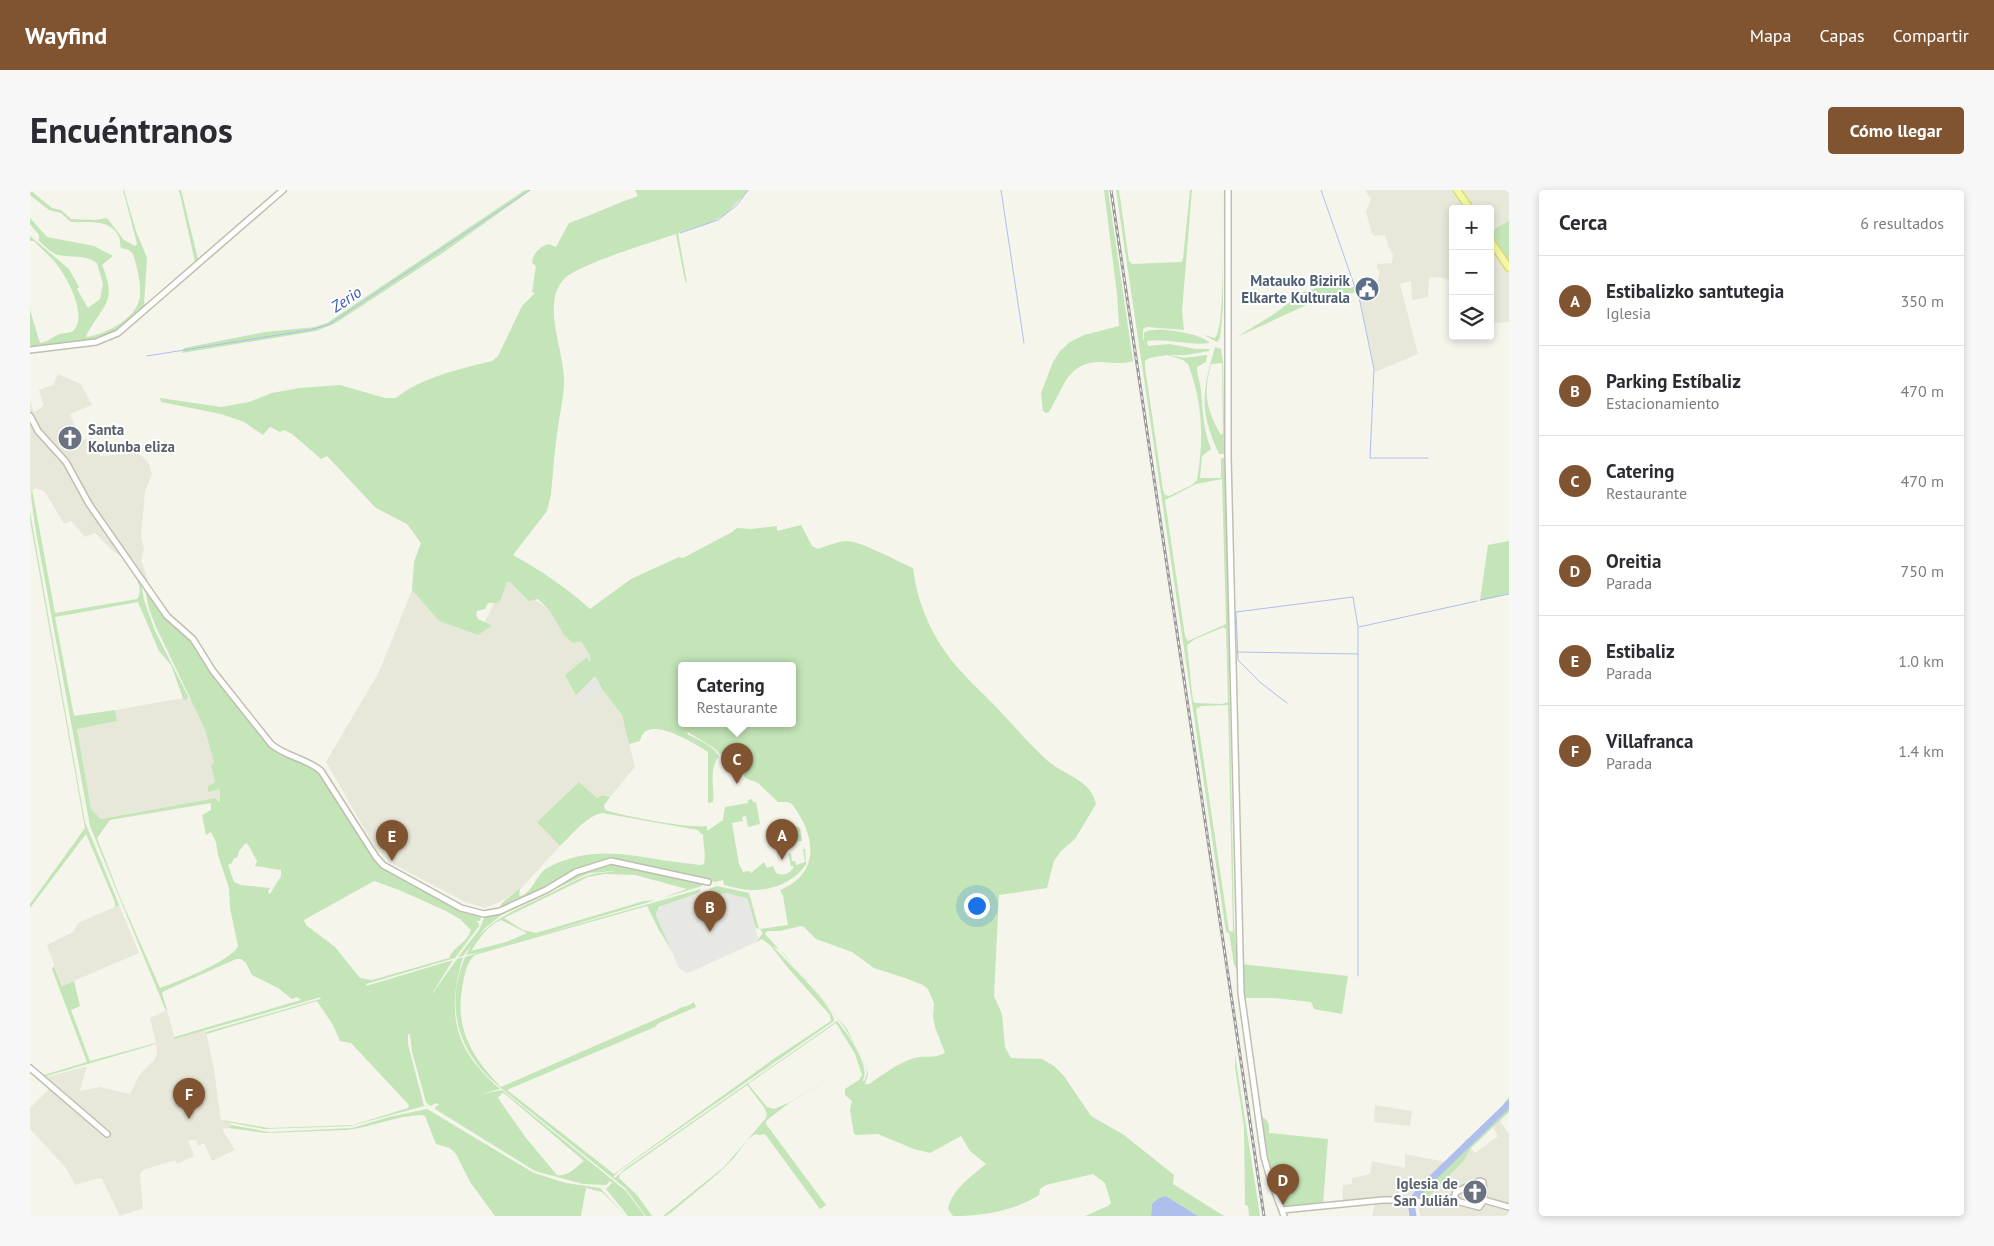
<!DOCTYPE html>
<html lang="es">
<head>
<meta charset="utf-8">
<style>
  :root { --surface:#fff; --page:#f7f7f7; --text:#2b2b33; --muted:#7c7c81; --line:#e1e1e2; --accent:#815431 }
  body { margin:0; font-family:"PT Sans",sans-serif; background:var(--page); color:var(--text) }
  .controls { position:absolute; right:15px; top:15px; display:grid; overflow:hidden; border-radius:5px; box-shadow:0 2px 8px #0003 }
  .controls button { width:45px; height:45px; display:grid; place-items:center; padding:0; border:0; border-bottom:1px solid var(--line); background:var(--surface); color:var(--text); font:25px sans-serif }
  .you { position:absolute; left:946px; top:715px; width:18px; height:18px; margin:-12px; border:4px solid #fff; border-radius:50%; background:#1a73e8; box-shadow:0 0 0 8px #1a73e833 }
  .badge { display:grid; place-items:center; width:32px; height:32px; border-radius:50%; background:var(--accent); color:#fff; font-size:16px; font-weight:700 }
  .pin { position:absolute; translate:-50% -41px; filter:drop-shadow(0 1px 2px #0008) }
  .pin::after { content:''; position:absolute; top:26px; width:18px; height:15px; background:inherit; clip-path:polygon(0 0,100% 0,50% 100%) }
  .popup { position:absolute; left:648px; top:472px; width:118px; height:65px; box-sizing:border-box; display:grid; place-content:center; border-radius:5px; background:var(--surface); filter:drop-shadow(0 1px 4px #0005); font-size:16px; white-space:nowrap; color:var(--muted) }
  .popup b { font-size:19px; color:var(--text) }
  .popup::after { content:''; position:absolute; left:50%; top:100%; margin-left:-10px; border:10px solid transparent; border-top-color:var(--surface) }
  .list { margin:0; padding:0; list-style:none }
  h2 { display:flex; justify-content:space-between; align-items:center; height:65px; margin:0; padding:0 20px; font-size:21px }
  h2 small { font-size:16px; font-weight:400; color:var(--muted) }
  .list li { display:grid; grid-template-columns:32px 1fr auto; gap:15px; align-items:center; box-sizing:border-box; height:90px; padding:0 20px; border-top:1px solid var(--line) }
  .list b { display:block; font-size:19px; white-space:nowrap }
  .list p { margin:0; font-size:16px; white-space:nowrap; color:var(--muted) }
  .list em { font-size:16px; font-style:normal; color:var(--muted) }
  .icon { flex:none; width:28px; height:28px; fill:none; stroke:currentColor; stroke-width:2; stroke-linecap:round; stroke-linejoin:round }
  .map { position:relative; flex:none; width:1479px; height:1026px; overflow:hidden; border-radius:5px }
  header { display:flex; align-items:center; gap:30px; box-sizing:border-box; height:70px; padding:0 25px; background:var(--accent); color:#fff }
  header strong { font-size:24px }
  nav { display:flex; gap:28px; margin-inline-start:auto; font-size:18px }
  .intro { display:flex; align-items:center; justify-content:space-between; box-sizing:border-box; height:120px; padding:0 30px }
  h1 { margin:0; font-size:35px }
  .button { padding:12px 22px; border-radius:5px; background:var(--accent); color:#fff; font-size:18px; font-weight:700 }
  main { display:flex; gap:30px; padding:0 30px }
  aside { flex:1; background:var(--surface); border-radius:5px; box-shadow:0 2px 8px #0003 }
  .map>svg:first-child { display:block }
  .residential { fill:#e8e8da }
  .green { fill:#c3e5b8; fill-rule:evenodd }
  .parking { fill:#e7e7e3 }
  .water { fill:#aebfec }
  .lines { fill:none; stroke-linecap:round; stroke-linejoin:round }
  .stream { stroke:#aebfec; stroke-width:1 }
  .river { stroke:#aebfec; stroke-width:7 }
  .tertiary-casing { stroke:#c0bfaf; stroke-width:8 }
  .primary-casing { stroke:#dadc73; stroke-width:9 }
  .tertiary { stroke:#fff; stroke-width:5 }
  .primary { stroke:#f4f7a3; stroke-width:6 }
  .rail-casing { stroke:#999; stroke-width:3 }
  .rail { stroke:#fff; stroke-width:1; stroke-dasharray:4; stroke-linecap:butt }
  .labels { text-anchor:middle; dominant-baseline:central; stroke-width:4; stroke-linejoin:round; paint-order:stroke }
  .service-label { font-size:15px; font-weight:bold; fill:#4e5e75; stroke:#fff; text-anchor:end }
  .worship-label { font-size:15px; font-weight:bold; fill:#5b616d; stroke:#fff; text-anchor:start }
  .water-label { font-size:16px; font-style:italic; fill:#3a58ae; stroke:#fff }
</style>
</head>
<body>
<header>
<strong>Wayfind</strong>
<nav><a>Mapa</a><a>Capas</a><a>Compartir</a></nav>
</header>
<div class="intro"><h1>Encuéntranos</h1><a class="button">Cómo llegar</a></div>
<main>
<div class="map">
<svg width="1479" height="1026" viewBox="0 0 1479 1026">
  <rect width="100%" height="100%" fill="#f5f5ec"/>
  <!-- residential -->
  <path class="residential" d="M1335,0H1479V31L1474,34L1464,48L1479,72V132L1464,133V142L1460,143V19H1423V91L1408,87L1399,88L1398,107L1382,110L1381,91L1370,94L1388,164L1345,182L1330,109L1336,106L1332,105L1330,97L1347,94L1350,81L1347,79V74L1362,73L1363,65L1358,56L1355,45L1345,46L1342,44L1336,22L1341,9Z
    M28,184L51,194L62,215L40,224L51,250L63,248L70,266L107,263L114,268L119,274L122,284L115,301L111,347L114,359L111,371L118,389L111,393L96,370L83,361L65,343L55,347L41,331L34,334L15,302L6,298L2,300L0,305V210L4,222L14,216L9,200L23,195Z
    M477,388L520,421L551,451L560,466V475L572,499L592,525L605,577L580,607L575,605L567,608L549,592L507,632L530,656L496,693L476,709L455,718L435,712L361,673L346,659L296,572L349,482L382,400L409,431L448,445Z
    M153,508L155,511L161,508L174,537L184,572L183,583L185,592L178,596V602L190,599V611L188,612L186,608L70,629L61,619L47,539L87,531L85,520Z
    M89,715L109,763L32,796L17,755L43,742L48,733Z
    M137,820L145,849L173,841L176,842L184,879L191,931L200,932L201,935L199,938L192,939L205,960L182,971L174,953L168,956L166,950H158L164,966L147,974L145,970L113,980L110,984L113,1018L90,1026L72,989L70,988L45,995L36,978L0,939V918L23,895L17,890V887L57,876L50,900L51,901L70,897L100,904L110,884L125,869L127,863L126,853L120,828Z
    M1345,915L1382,921L1380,936L1344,932Z
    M1470,931L1479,944V1026H1390L1388,1014L1377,1013L1379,1026H1342L1345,1013L1312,1016L1313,995L1322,994V988L1340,984L1342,971L1375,978V964L1416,972L1390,997L1398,1007L1433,972L1441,958L1445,963L1468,946L1463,937Z"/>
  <!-- green -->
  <path class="green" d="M0,0L22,18L31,20L41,29L65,30L77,28L94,50L105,56L107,54L93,0H94L106,41L117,68L114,114L118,113L165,72L149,0H151L168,69L248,0H251L88,141L69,149L4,157L0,155V120L10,153L17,151L29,144L42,142C60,127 36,85 24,71C18,64 10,58 4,51H0V46L39,79L49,97L47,99L58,118L70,109L73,94L67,73C55,64 42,68 28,65C21,63 14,55 9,51V45L0,34V28L17,47L64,56L83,66L72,75C88,113 73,114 56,146L57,147C76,144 108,128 110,106C111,93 107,76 103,64L99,60L91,58C89,54 91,51 89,47C80,28 58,33 41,32L31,23L19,20L0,5Z
    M495,0H501L414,62L304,134L286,141L152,163L154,158L235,142L285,137L297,133Z
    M605,0H719L696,24L680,33L648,43L657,93L655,91L646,44C623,52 549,74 534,89C510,115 536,163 534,195C533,211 529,228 527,244C524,264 523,284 521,304L517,321L483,365C511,381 536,397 560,419L601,389L649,367L653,368L702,342L707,338L721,339L747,336V341L771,335L782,356L788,359C797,356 808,351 818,351C832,352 869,372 883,378C887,414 904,451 928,478C941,493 956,506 969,520C985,537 1001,556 1019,572C1036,586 1061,590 1066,614L1045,649L1031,661L1024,671L1017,698L969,705L964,806L972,824L975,857L981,868L1012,869L1024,876L1034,886L1061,926L1094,945L1144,985L1143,994L1194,1026H1168L1136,1006L1122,1014L1121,1026H1055L1078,1016L1081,1013L1075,993L1063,984L1016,995L1010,999L1009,1005C984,1021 952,1026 923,1026L918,1019C922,999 942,986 956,974L940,961L931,946L900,963L884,959L848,944L826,945L824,944L820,920L822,911L815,905V899L829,890L832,885L825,864L806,833L718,894L737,917L744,919L760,912L821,876L759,913L736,931V934L796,1015L790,1019L735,944L729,945L726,944C716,947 710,962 702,970C684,989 662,1004 642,1022L636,1026H633L694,977L736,928L737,924L734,917L717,895L590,984L589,988L607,1005L622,1026H616L595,998L466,894C427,860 415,816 435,767L451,762L436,765C452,731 490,718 521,703C535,696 548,688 563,684C570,682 579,683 585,681L559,683L473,724L455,738L433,766L428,767L449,740L455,726L473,722L548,684L580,673L672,694V696L503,747L671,699L669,703L629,717L626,725L643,763L629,740L617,716L445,765C437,772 435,783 433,793C424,838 441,866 471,897L647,820C651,816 659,817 664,812L666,817L629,833L625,837L477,900L584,984L745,868L801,831L800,825L758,778L741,756L732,749L726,752L733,743L730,739L758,735L753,706L750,700C792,683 785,644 762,614L758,612H748L728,593L715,588L711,575L690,564L684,558L658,542L657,544C668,550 685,556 689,567C678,578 685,598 683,612L678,613V562C664,553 615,522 610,551L599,554L592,525L572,499L566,487L546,505L535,485L557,467L560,473V466L551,451L543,453L534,445L520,421L508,409L499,411L480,392H477L470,411L467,413H458L455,419L447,421L446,425L448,429L461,435L460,437L448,445L409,431L382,400L384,372L391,353L377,334L346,318L297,266L291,269L262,244L254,240L250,242L240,237L233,245L214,232L191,224L131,212L130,208L191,217L219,212L242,203L270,198L310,195L355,208H366C392,187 430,179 462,171L468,166L492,116L505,103L502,102L506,76L502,73C503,63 509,58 518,54L526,57L539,33C563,25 584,14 608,6ZM652,475H762V533H652ZM575,684L605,685L657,699L626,710L614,711L506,743L493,740L474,728L558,687ZM471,730L497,743L476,752L441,761C448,750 458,735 471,730ZM771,736L774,737L786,749L822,762L844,778L875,788L893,795L898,799L904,813L903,827L905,837L915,863C903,869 895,865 884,868C867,873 853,885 839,894H835L838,884L836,876L817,839L776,789L735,744L737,741H750ZM743,756C751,759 759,770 765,777C792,807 820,839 836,877L837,883L834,892L833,890C841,875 817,843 807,831L596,978L585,988L583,987L589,981L804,831C805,817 754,769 743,756Z
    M1074,0H1078L1103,171C1091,175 1081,172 1068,172C1037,173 1033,199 1019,222L1016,223L1013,221L1011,203L1023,172L1030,161L1040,152L1054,145L1089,136L1087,104Z
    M1086,0H1089L1099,71L1102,74L1151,72L1153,69L1160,0H1162L1152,121L1154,140L1117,137L1113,139V150L1114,149V143C1122,135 1169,143 1179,152V153C1158,156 1138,148 1117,151L1118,156L1140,154L1166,159H1180L1179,161L1156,165H1139L1154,168L1177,165L1176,172L1167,177C1167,185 1170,192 1171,200C1173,221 1173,239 1181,259L1172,266L1170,288H1191V269L1195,267L1204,733L1208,783L1204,774L1199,743L1196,742ZM1137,165L1153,170L1158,174C1173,213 1174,250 1167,290L1162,295L1139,306L1135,305L1133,300L1115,177V171L1119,168ZM1192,289L1196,434L1158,451L1155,446L1135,310L1166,294ZM1194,437L1196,440L1198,512L1192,514L1165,513L1163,511L1157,455L1165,449ZM1198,515L1203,741L1202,742L1199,741L1166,519L1171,516Z
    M1193,0V118L1190,148L1187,152L1174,145L1185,148C1196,139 1192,22 1193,0Z
    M1479,31V72L1462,44L1463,40Z
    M1318,97H1330L1331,102L1296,106L1207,147L1247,122L1271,103L1286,98Z
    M1185,157L1191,159L1193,172L1195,264H1189C1169,221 1172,202 1185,157ZM1192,173L1193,239V243L1191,245C1176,219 1173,203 1181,174Z
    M2,299L25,423L107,409C116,396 101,380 93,369L96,370L111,393L114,410L125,441L159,508L154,511L141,475L129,461L108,412L25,427L44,526L85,520L87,531L47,539L61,619L71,629L186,608L188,612L190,611V599L178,602V596L185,592L181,575L184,572L174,537L126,437L119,419L115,399C127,416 138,435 157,445L239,554L276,573L292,584L348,672L428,718L451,727L450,731H446L449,734V736L425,768L336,794V796L423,770L400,807L427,769L433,767C416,825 424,859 470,899L448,905L472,900L596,1001L615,1026H598L576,999L582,993L580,991L576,995L553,994L505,981L405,919L406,916L409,915L407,913L400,916L396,912L382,862L380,844H378V854L394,916L321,936L234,939L192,931L191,930L239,938L323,935L378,918L379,915L321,853L310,851L303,835L287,811L176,844V842L290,809L291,807L145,849L144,847L271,810L267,807L262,809L248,798L222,785L216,773L211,769H206L134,801L132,803L137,820L136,821L60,636L5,336L1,306ZM181,613V620L172,625L176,645L181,642L186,652L188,665L199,698L200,718L208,756C203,770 145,793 130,798L90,707L67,648L80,630ZM216,653L219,656L227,671L225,676L251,680V686L240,704L238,702L240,698L211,695L204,692L198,675L202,673L204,668H207L209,661ZM344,691L369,700L416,721L430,729L441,740C437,753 423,757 419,768L342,790L330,788L305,757L276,735L274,730ZM472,903L475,904L554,971C546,977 538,987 527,985L496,948L468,908Z
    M0,322L55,632L89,715L85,717V712L56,644L0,718V714L55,638L0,330Z
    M1479,351V404L1450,411L1458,355Z
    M549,592L567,608L573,605L580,607L574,615L575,620C593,626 661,639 677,636V641L693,630L695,617L718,613V610L722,609L723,612H726L730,634L718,637L716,626L712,627L713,631L702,633L709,674L713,682L719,681L721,683L734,672L737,678L743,676L746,683C754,687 761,683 764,676H761L758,664L761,663L762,671H765L766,675L775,672L773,659H775L776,674C765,692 741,701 721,700C713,700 703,697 694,695L693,690L685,692L590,670C564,666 539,686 517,697C503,704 489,710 475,717L470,715L496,693L490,699L489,705L491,706C504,701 506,684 517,678C556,657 591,663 631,670C644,672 657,673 670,675L674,674C676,663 673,655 673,644H671L668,640L572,623C556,626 542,645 530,656L507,632Z
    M765,636L770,638L772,651L755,654L753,639Z
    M687,696L719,703L729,739L726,738L716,708L692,704L686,710L679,707V699Z
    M1211,774L1318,786L1312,824L1284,819L1281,812L1244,808H1213Z
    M24,776L32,796L44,791L50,816L41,820L60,871L126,853V854L13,887L0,876V874L14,885L57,872L22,779Z
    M1205,865L1230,1026H1219L1218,1016L1215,1015L1214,937L1205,877Z
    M1479,907V922L1441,958L1433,972L1398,1007L1393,1004L1390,997L1424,965L1437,949L1446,945L1475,916L1474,913Z
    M397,919L504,983L536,993L570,998L596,1026L572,1002L556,998L551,1026H465L440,992L426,964L420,958L406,954L395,926L392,925C364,926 343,937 317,940L236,943L199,938L201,935L239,942L322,938L359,927Z
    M1230,926C1240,931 1239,933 1239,943L1298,949L1293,1014L1256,1016L1253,1014L1242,988Z"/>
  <!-- parking -->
  <path class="parking" d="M565,486L572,499L553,515L546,505Z
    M679,699V707L684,710L689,709L692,704L697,703L718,709L728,748L726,752L663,781L657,783L649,778L626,725V722L632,716Z"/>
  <!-- water -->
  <path class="water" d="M1136,1006L1163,1023L1168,1026H1121L1122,1014L1129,1008Z"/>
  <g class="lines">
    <!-- stream -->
    <path class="stream" d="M971,0L994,153
      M1291,0L1327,103
      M650,43L688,30L707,15L718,0
      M1329,107L1344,179L1340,268H1398
      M117,166L279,140L298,135L500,0
      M1450,410L1479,404
      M1329,437L1447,411
      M1207,462L1328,464
      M1257,513L1231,493L1208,470L1206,422L1323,407L1328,437V786"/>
    <!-- river -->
    <path class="river" d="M1383,1026L1381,1013L1391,999L1479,914"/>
    <defs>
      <path id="tertiary" d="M1198,0V266L1211,803L1234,967L1240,988L1254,1026
        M0,160L66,152L88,143L253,0
        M0,226L8,241L36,272L59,314L137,426L163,449L183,481L241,554C256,567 276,568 291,581L346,667L353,675L431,718L454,724L470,721L516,700L546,682L581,671L678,692
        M0,878L77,944
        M1454,1010L1479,1017
        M1252,1020L1353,1010H1374L1392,1012L1424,1008L1430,1012L1449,1017L1454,1010L1453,992L1450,991L1426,1002L1424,1008"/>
      <path id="primary" d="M1427,0L1440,19
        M1460,50L1479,78"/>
    </defs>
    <!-- tertiary casing -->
    <use href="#tertiary" class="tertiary-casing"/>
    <!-- primary casing -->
    <use href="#primary" class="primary-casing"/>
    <!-- tertiary -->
    <use href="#tertiary" class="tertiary"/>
    <!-- primary -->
    <use href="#primary" class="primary"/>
    <defs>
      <path id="rail" d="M1081,0L1234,1026"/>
    </defs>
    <!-- rail casing -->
    <use href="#rail" class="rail-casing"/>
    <!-- rail -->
    <use href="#rail" class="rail"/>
  </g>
  <!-- icons -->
  <defs>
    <symbol id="civic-disc" viewBox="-11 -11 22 22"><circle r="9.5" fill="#5c6f8a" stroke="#fff"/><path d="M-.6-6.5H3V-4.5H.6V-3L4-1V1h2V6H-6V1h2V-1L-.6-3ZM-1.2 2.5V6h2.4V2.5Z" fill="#fff"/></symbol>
    <symbol id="church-disc" viewBox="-11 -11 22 22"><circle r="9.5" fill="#6b7280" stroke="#fff"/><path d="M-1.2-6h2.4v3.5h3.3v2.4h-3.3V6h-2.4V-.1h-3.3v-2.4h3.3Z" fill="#fff"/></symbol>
  </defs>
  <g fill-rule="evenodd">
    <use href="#civic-disc" x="1323" y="85" width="28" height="28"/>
    <use href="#church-disc" x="26" y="234" width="28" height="28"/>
    <use href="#church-disc" x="1431" y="988" width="28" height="28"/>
  </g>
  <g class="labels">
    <!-- service labels -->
    <g class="service-label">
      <text x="1320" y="90">Matauko Bizirik<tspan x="1320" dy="17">Elkarte Kulturala</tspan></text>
    </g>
    <!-- worship labels -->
    <g class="worship-label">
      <text x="58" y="239">Santa<tspan x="58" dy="17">Kolunba eliza</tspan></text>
      <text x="1428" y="993" text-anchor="end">Iglesia de<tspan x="1428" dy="17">San Julián</tspan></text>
    </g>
    <!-- water labels -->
    <g class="water-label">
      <text transform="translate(316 109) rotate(-34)">Zerio</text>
    </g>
  </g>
</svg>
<div class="controls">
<button>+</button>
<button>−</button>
<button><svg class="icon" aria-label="layers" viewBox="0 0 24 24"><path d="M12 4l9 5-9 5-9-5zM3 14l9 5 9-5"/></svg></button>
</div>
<div class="you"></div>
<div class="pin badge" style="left:752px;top:670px">A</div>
<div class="pin badge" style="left:680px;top:742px">B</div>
<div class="pin badge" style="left:707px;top:594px">C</div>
<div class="popup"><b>Catering</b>Restaurante</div>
<div class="pin badge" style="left:1253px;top:1015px">D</div>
<div class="pin badge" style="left:362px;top:671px">E</div>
<div class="pin badge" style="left:159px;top:929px">F</div>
</div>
<aside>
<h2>Cerca<small>6 resultados</small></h2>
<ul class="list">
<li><span class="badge">A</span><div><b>Estibalizko santutegia</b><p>Iglesia</p></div><em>350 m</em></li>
<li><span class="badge">B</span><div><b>Parking Estíbaliz</b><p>Estacionamiento</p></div><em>470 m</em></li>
<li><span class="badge">C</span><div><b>Catering</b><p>Restaurante</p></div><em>470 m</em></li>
<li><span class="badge">D</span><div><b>Oreitia</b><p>Parada</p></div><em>750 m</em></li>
<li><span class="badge">E</span><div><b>Estibaliz</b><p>Parada</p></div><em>1.0 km</em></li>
<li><span class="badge">F</span><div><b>Villafranca</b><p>Parada</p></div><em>1.4 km</em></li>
</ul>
</aside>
</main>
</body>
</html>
